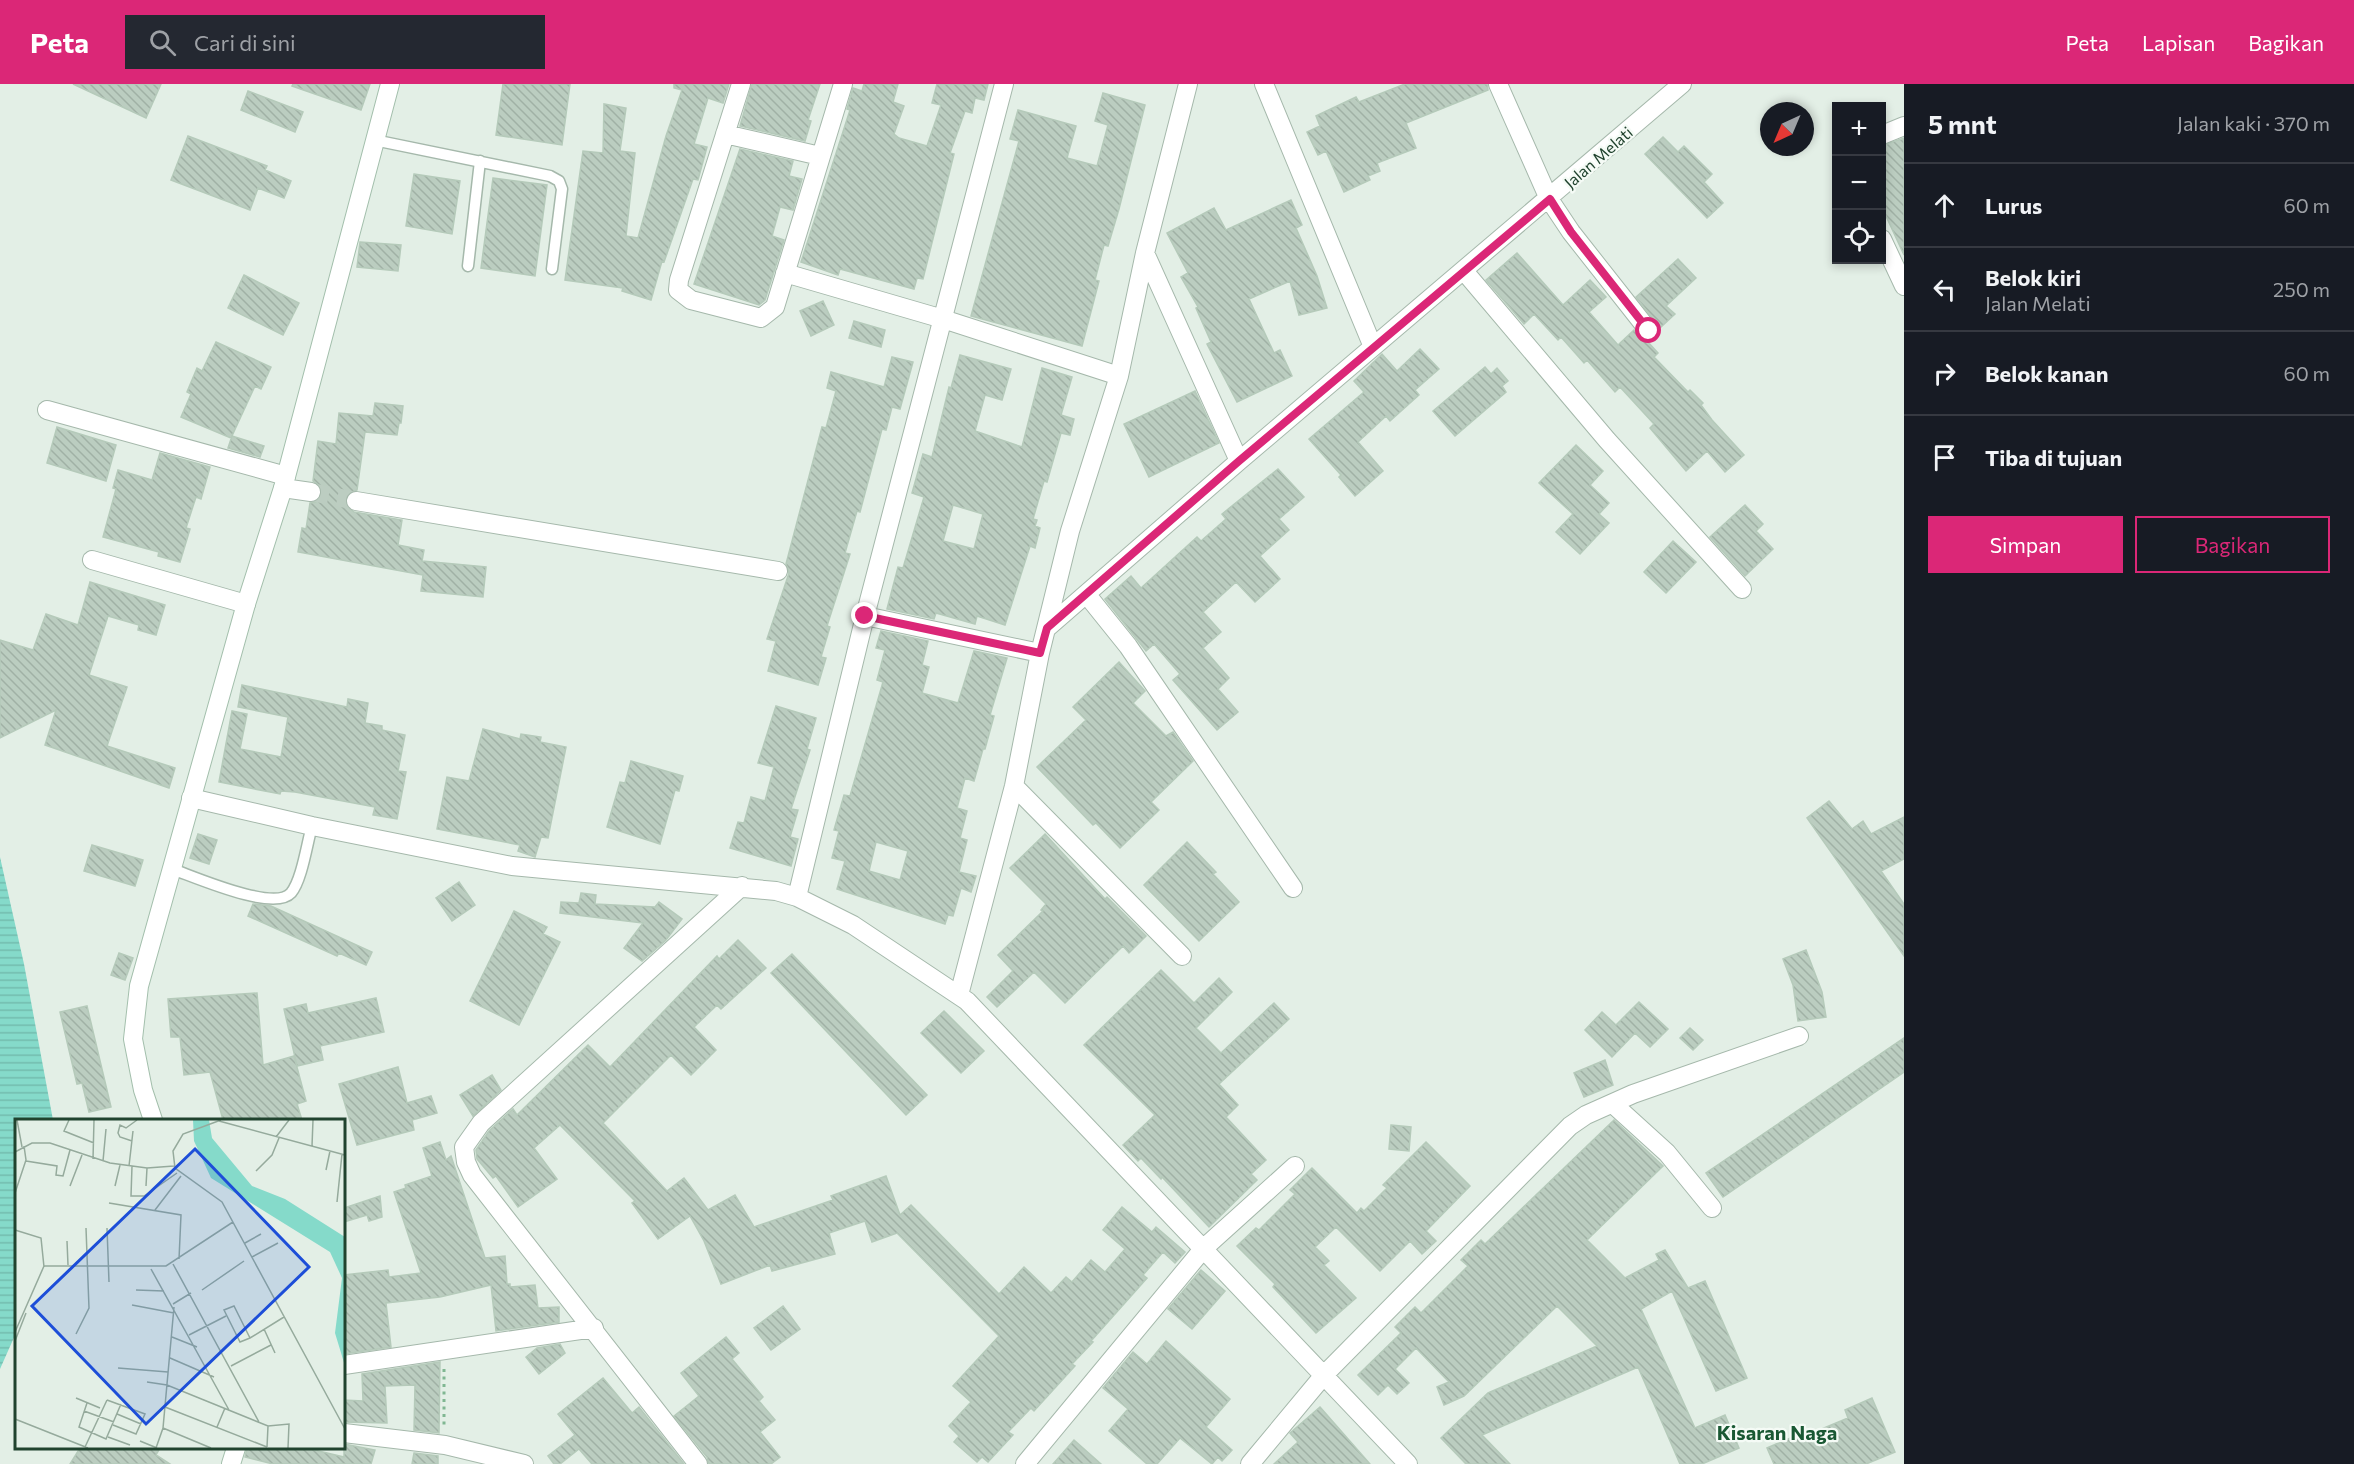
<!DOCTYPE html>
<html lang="id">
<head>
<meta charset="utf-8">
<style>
  :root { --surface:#171b24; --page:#242831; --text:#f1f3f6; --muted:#9ea1a6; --line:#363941; --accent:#db2777 }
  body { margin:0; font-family:Commissioner,sans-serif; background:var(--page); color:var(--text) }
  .controls { position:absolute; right:18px; top:18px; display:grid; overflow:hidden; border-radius:0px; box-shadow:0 3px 9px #0003 }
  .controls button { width:54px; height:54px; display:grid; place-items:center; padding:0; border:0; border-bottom:2px solid var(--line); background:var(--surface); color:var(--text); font:30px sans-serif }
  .compass { position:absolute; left:1760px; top:18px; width:54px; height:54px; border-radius:50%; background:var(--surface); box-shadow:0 3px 9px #0003; rotate:224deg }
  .stop { position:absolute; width:18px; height:18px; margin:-14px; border:4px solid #db2777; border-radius:50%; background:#fff }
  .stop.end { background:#db2777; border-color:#fff; box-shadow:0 2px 6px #0008 }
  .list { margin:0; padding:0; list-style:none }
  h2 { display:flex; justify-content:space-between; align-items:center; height:78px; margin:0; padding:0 24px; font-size:26px }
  h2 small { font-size:20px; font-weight:400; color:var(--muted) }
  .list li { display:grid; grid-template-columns:39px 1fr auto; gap:18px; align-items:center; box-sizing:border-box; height:84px; padding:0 24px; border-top:2px solid var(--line) }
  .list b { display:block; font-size:22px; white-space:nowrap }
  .list p { margin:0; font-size:20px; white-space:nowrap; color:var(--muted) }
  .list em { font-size:20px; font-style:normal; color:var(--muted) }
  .actions { display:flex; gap:12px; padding:18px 24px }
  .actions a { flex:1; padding:14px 0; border:2px solid var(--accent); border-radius:0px; text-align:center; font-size:21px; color:var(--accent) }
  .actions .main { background:var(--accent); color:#fff }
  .icon { flex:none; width:33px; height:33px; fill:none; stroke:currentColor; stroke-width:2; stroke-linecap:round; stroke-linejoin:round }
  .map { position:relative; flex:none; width:1904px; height:1380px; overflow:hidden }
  header { display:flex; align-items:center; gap:36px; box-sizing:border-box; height:84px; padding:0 30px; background:var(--accent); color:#fff }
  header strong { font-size:28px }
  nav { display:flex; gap:33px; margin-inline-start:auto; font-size:21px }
  .search { width:420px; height:54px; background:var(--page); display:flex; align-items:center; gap:15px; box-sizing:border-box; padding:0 21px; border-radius:0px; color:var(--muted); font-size:22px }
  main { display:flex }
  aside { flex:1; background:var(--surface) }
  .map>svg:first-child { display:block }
  .water { fill:url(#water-rules) }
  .building { fill:url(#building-back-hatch); stroke:#b5caba; stroke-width:1.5; fill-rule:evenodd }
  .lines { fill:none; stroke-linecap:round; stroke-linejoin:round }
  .minor-tunnel { stroke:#bccdc1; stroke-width:18; stroke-dasharray:18 9; stroke-linecap:butt }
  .service-casing { stroke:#a5b8ab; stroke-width:13 }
  .minor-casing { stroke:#a5b8ab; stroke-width:20 }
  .secondary-casing { stroke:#a3bfac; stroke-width:20 }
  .path { stroke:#80b792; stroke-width:3; stroke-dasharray:3 4.5; stroke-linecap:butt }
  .service { stroke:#fff; stroke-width:10 }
  .minor { stroke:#fff; stroke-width:18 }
  .secondary { stroke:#fff; stroke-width:18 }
  .route { stroke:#db2777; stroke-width:8 }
  .labels { text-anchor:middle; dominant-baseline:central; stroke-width:4.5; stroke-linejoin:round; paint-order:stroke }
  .street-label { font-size:16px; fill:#20432e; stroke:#f5fbf6 }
  .quarter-label { font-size:20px; font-weight:bold; fill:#195833; stroke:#f5fbf6 }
  .inset-road { fill:none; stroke:#95aa9c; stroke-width:1.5 }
  .view { fill:#1d4ed8; fill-opacity:0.15; stroke:#1d4ed8; stroke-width:3 }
  .inset-edge { fill:none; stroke:#20432e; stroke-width:3 }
</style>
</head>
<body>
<header>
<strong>Peta</strong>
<div class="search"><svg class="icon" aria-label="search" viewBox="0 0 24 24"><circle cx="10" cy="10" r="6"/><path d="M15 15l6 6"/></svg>Cari di sini</div>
<nav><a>Peta</a><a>Lapisan</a><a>Bagikan</a></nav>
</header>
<main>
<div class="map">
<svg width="1904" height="1380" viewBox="0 0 1904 1380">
  <defs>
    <pattern id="water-rules" width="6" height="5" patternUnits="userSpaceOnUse" patternTransform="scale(1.5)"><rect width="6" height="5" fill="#85daca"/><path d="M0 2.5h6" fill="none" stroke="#73bcae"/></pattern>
    <pattern id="building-back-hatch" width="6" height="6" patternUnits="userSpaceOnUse" patternTransform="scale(1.5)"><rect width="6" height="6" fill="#bbcdc0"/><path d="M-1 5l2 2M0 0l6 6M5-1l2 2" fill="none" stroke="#a0b1a5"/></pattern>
  </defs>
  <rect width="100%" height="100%" fill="#e3efe6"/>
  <!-- water -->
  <path class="water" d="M0,773L24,880L53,1036H16V1249L0,1285Z"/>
  <!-- building -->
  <path class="building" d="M73,0H161L146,34Z
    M293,0H370L361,26L292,2Z
    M503,0H570L562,61L496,51Z
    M674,0H729L723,19L708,14L694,60L707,63L698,96L693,95L664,178L662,177L651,216L622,207L623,204L565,196L583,67L603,69L604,20L626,24L620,67L635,69L626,152L638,154L666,52L682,6L674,4Z
    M752,0H820L808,36L811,37L805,57L740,42Z
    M864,0H898L893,18L904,22L894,50L899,54L927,62L941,21L932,19L937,0H988L984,16L975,14L972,29L965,27L950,69L954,70L923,195L917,194L914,205L840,185L838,191L801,178L850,26L847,25L853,4L862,7Z
    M1405,0H1487L1488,6L1406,39L1416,64L1377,79L1380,87L1368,92L1370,96L1344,108L1326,67L1318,71L1307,48L1320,42L1316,32L1356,13L1359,18Z
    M248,7L303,28L295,48L241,26Z
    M1103,9L1145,21L1119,125L1108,162L1104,161L1095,196L1099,197L1082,262L971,232L1019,57L1010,55L1018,26L1076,42L1067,74L1097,82L1108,41L1095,37Z
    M188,52L267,82L265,86L291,97L284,114L258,104L250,126L171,96Z
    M1663,53L1678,68L1684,62L1712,90L1704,98L1723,119L1707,134L1645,70Z
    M1904,54V171L1885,130L1881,131V62Z
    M740,65L793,77L789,92L802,95L793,126L780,123L772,152L784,156L765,216L759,221L694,200Z
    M414,90L460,97L452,150L406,142Z
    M493,94L547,101L535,192L481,184Z
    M1291,116L1302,141L1296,144L1317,192L1327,224L1299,231L1290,197L1249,215L1274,269L1280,266L1292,292L1237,318L1207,260L1211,258L1196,224L1198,223L1181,193L1188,189L1167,149L1214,124L1226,146Z
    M360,158L401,161L398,187L357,183Z
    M1517,169L1563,221L1590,196L1606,213L1589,228L1618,261L1634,246L1648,258L1658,269L1654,273L1688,308L1690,306L1703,319L1701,321L1712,336L1744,371L1725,388L1707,367L1686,387L1650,344L1654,340L1620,303L1615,308L1587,276L1584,279L1561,253L1558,256L1534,230L1524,240L1486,196Z
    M1678,175L1696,194L1666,222L1675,230L1660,244L1636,213Z
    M244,191L299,219L283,251L228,224Z
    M823,217L834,241L811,252L800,227Z
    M854,237L885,246L881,263L849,254Z
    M216,258L271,283L261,305L255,302L231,354L181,333L191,310L187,308L197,284L202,287Z
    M1420,265L1439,285L1415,306L1419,311L1390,337L1386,332L1358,358L1383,387L1355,412L1339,393L1341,391L1309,355L1364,308L1354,297L1382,270L1397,287Z
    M960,271L1011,285L1002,316L985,311L975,347L1022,363L1042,284L1072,293L1061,331L1074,335L1070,351L1061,349L1047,398L1044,397L1033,435L1037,436L1035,442L1040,444L1035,464L1030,462L1005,541L977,532L975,540L936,529L934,535L887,525L898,483L903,484L924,413L912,409L923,370L932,373L949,303L951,304ZM953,421L983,430L974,465L943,457Z
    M892,273L913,278L900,325L892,323L886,346L882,345L860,428L857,427L845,469L850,470L827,542L830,543L821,573L826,574L818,601L768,587L776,557L767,555L789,489L786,480L822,343L826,344L836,307L827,304L831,288L884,303Z
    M1485,283L1491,290L1497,284L1508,297L1502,302L1506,308L1455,352L1433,327Z
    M1195,307L1219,359L1149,393L1124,340Z
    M375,319L403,322L401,339H399L397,351L365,348L357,406L347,410L346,421L354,428L402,436L398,461L424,466L422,477L486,483L483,513L421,507L423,491L298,468L302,444L306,445L310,419L316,418L322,410L321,403L313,397L318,357L336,360L339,329L373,332Z
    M57,343L116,361L106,397L47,379Z
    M232,352L264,362L260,373L228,364Z
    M1576,361L1603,387L1590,401L1609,419L1599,430L1609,439L1580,470L1556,448L1573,430L1539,399Z
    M160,369L210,383L201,415L196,413L186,444L190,445L180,478L158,472L159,468L103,453L116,405L113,404L118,386L152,396Z
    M1278,385L1304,413L1279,435L1289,446L1260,472L1280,495L1255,518L1236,498L1203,528L1221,548L1203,564L1229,594L1218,605L1238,628L1217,646L1173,596L1180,590L1154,560L1146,567L1105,515L1131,492L1141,504L1197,453L1201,457L1226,435L1222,430Z
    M1745,421L1763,440L1756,447L1773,465L1745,492L1710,453Z
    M1673,457L1696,478L1666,509L1644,488Z
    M90,498L165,521L156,551L138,546L139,541L108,532L89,591L127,603L107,662L175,684L169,704L45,661L56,626L0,654V556L33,566L46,530L78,541Z
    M881,547L928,557L922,581L929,583L922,609L958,619L974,567L1007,574L990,631L994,632L985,665H983L974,697L965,694L957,724L967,727L960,754L967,756L959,788L976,792L971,808L961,804L953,832L948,831L945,840L837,805L845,777L832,774L839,747L834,746L844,711L850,712L883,598L877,596L885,566L876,564ZM876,758L908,767L900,796L869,787Z
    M1119,578L1145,607L1133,619L1166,652L1173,648L1193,677L1151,718L1159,726L1120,764L1096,739L1093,741L1037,683L1086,636L1073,623Z
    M242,601L347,623L348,615L368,619L365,639L382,642V646L405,651L398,687L406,688L397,735L373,731L375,723L295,708L281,707L280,710L219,698L232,627L247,630L240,665L281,673L288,633L238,623Z
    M776,622L816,634L807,665L810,666L791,725L798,726L790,753L798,755L791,782L730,764L738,738L744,739L751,713L765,717L774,683L758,679Z
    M483,645L520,655L521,650L541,653L540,658L566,663L548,754L541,753L535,773L518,767L520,761L437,745L447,693L469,697Z
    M631,677L683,692L679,707L675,706L660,760L607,743L620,698L625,699Z
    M1829,717L1852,745L1863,737L1871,750L1904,733V775L1881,787L1904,820V872L1807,734Z
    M198,750L217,756L209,780L190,774Z
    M1045,750L1105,815L1107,813L1146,852L1129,869L1123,862L1065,919L1034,888L997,923L987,913L1013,887L998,871L1043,827L1041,826L1046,820L1010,784Z
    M1187,758L1216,788L1213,790L1239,818L1199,857L1144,801Z
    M92,761L143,776L135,802L84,787Z
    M459,798L475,821L452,837L436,814Z
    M581,809L596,811L595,820L655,823L659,818L682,835L666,856L642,877L624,864L643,839L560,829L561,818L579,819Z
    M253,820L271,822L372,868L366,881L339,869L337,872L248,832Z
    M514,827L547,843L543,850L560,858L519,941L470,917Z
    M738,856L766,884L721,925L717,921L694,943L716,966L691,991L671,971L603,1039L667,1107L684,1094L708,1126L735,1111L754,1143L833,1116L831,1112L886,1092L900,1131L911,1121L999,1210L1024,1183L1051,1209L1066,1193L1072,1198L1091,1176L1105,1188L1125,1165L1103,1146L1122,1123L1152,1148L1156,1143L1185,1168L1175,1179L1163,1168L1143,1191L1147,1194L1091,1257L1093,1258L1072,1280L1075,1282L1034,1327L1031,1324L1008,1348L1013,1351L988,1378L982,1373L977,1378L954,1358L959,1352L949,1342L971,1318L953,1302L999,1252L897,1149L872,1158L865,1137L829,1149L835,1170L772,1187L770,1181L721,1200L704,1157L690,1132L658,1155L632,1119L635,1117L560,1041L534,1064L557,1095L518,1123L496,1092L493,1094L477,1075L476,1066L489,1047L513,1025L517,1031L588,961L610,983L717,872L719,875Z
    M1806,866L1822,908L1826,933L1798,937L1793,901L1783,875Z
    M119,869L133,874L125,896L111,891Z
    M792,870L927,1011L906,1031L771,889Z
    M1161,886L1194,919L1219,894L1232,908L1196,944L1221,969L1274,919L1289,935L1219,1000L1238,1021L1226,1033L1266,1076L1251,1090L1257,1096L1209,1143L1162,1093L1161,1095L1141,1074L1138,1077L1123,1061L1155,1031L1084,961Z
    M257,909L263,981L294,972L306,1017L297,1020L302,1036H223L210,988L184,991L180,953H171L168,915Z
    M376,914L384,948L320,962L323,976L297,982L284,925L306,920L308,929Z
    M1639,918L1668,945L1650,963L1635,949L1612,973L1585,946L1602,928L1616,941Z
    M87,922L111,1023L89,1028L82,999L77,1000L60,928Z
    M944,927L984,967L961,989L921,949Z
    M1690,944L1703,956L1693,966L1680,954Z
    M1904,954V988L1723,1113L1706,1089Z
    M1605,976L1613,1001L1584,1013L1574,989Z
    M398,983L407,1019L431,1012L437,1029L412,1036L414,1046L357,1061L339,1000Z
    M492,991L501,1006L473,1032L460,1011Z
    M1614,1036L1663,1082L1587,1156L1625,1194L1659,1176L1656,1170L1665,1166L1688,1204L1705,1197L1747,1294L1716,1307L1672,1207L1641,1225L1695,1344L1725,1331L1739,1364L1702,1380H1680L1638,1283L1482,1351L1510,1380H1466L1441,1354L1488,1309L1597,1262L1557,1222L1464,1312L1444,1321L1437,1303L1449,1298L1416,1264L1395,1285L1409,1299L1397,1310L1388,1301L1378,1311L1358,1291L1401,1249L1395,1243L1415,1223L1421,1229L1468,1182L1461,1176L1481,1156L1485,1160Z
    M1391,1041L1411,1043L1409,1067L1389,1065Z
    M440,1058L446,1076L451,1072L485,1174L505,1172L507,1200H510V1203L535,1201L538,1224L559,1223V1238L496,1247L491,1201L440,1213L386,1219L391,1263L344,1270V1191L388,1186L389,1193L421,1189L394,1108L406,1104L405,1101L432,1092L423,1064Z
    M1426,1058L1470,1102L1426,1147L1436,1157L1422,1170L1410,1157L1380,1187L1336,1143L1315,1163L1329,1177L1324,1181L1356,1214L1316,1249L1273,1203L1275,1200L1237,1162L1256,1144L1259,1146L1295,1110L1290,1106L1312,1084L1357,1129L1361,1124L1364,1127L1387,1104L1383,1101Z
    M380,1112L382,1133L369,1137L367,1131L344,1138V1124Z
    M1201,1186L1225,1207L1192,1245L1168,1225Z
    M783,1222L800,1245L771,1266L754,1244Z
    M726,1253L739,1269L732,1275L763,1313L759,1317L775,1336L760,1348L780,1373L771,1380H709L707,1373L674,1332L699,1312L681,1289Z
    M1166,1257L1230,1315L1206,1343L1232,1366L1222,1377L1218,1373L1212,1380L1180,1354L1157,1380H1147L1109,1347L1128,1325L1103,1304L1133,1268L1147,1280Z
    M560,1260L565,1269L539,1290L526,1273L537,1264Z
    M440,1278L439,1349L414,1346L415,1301L385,1302L387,1339L344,1338V1316L363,1317L362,1290Z
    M603,1294L632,1329L639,1323L684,1380H592L579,1365L560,1380H554L548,1372L575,1351L558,1330Z
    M1872,1314L1895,1368L1866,1380H1774L1767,1364L1811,1345L1812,1349L1848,1334L1845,1326Z
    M1320,1323L1370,1380H1274L1298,1358L1290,1349Z
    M1074,1356L1101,1380H1053Z
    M344,1360L375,1366L371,1380H273L245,1373L247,1364H306L344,1373Z
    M80,1364H160L156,1371L170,1380H70Z
    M414,1369L438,1372V1380H412Z"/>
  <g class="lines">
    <!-- minor-tunnel -->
    <path class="minor-tunnel" d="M311,408L356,417"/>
    <defs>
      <path id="service" d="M374,56L550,92L559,97L562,105L552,185
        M468,182L480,77
        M172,785C195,793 274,828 291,809C302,796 307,759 312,742"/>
      <path id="minor" d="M741,0L679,196L678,206L691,216L761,234L775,223L843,0
        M1264,0L1373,263
        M1498,0L1549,115L1571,148L1649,247
        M725,50L820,72
        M1882,51L1904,42
        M1882,155L1904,202
        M1145,169L1239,377
        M1464,187L1607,356L1742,505
        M785,189L943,235L1119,292
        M47,326L286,392
        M283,404L311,408
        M356,417L778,487
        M92,476L246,520
        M1087,511L1128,562L1293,804
        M865,532L1040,569
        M1047,544L1239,377L1682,0
        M1014,702L1182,872
        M191,714L312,742L512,782L776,807L797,813L853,841L967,917L1408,1380
        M797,813L865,532L1004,0
        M959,911L1014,702L1040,569L1070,447L1119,292L1145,169L1188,0
        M1613,1020L1667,1069L1712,1124
        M344,1281L594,1244
        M344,1349L445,1361L524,1380
        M698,1380L472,1091L466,1078L464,1063L481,1039L742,802
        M1025,1380L1204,1164L1295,1082
        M1250,1380L1324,1291L1570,1042L1586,1031L1633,1010L1799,952"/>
      <path id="secondary" d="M153,1036L143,1006L133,955L139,902L246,520L283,404L390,0
        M231,1380L236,1364"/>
    </defs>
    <!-- service casing -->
    <use href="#service" class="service-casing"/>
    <!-- minor casing -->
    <use href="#minor" class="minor-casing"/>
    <!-- secondary casing -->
    <use href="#secondary" class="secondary-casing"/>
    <!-- path -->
    <path class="path" d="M444,1285V1344"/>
    <!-- service -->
    <use href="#service" class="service"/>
    <!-- minor -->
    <use href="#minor" class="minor"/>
    <!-- secondary -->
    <use href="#secondary" class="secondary"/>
  </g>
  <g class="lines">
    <!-- route -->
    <path class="route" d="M865,532L1040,569L1047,544L1239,377L1550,115L1571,148L1649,247"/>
  </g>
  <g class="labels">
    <!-- street labels -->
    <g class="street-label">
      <text transform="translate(1598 73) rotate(-41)">Jalan Melati</text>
    </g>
    <!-- quarter labels -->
    <g class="quarter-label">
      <text x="1777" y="1348">Kisaran Naga</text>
    </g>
  </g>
  <!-- overview -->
  <g transform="translate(15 1035)">
    <rect width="330" height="330" fill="#e3efe6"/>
    <path d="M178,1H194L197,19L237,67L270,80L330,118V247L320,214L327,159L315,133L196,59L179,22Z" fill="#85daca"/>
    <path class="inset-road" d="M2,1L7,28M54,1L49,12L79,24M206,1L168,15L158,32L160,49L207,83L330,310M204,2L330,36M261,18L274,1M117,22L105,18L103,14L105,6L111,9L122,1M297,27L298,1M0,33L17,24H35L95,44L132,49L159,47M78,40L79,1M11,42L42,47L41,56L48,57L55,31M88,42L91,10M114,47L118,12M117,47L116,77H129L162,54M311,51L315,32M241,52L257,36L264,19M55,67L67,36M100,67L105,46M131,67L132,49M0,74L11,41L9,27M322,83L327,35M94,84L166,96L164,140M140,91L166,57M92,109L94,163M0,111L26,119L29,148M52,122L53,146M230,124L246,115M237,138L263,124M158,145L244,303M136,150L214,291M121,171L149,172M187,171L229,142M158,185L176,174M117,186L159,194M249,210L260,234M0,213L29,147H151L218,103M61,215L74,189L71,109M174,216L211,197M157,218L182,228M235,219L219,187L209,191L225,223L235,219L269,198M0,222L11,194M155,239L199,258M216,247L256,226M103,249L153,253M132,263L152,266L253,307L274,305L273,329M61,279L85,289M92,281L130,295L121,315L98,306M72,284L64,308L91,320L106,285M150,288L252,328M69,292L99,303M102,295L126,305M0,300L73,329M202,308L210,289M148,309L196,329M93,318L115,326M125,322L142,329M70,328L92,281M252,328L253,307M141,329L148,309L159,188"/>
    <path class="view" d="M180,30L294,148L131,305L17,187Z"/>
    <rect width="330" height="330" class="inset-edge"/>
  </g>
</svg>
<div class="controls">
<button>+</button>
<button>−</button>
<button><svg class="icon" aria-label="locate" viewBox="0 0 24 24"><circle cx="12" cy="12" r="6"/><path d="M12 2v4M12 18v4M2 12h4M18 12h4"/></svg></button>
</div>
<svg class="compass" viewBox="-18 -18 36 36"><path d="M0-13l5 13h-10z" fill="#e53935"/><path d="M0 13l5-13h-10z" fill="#9ea1a6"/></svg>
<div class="stop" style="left:1649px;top:247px"></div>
<div class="stop end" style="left:865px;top:532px"></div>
</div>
<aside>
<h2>5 mnt<small>Jalan kaki · 370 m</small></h2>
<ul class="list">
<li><svg class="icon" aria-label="ahead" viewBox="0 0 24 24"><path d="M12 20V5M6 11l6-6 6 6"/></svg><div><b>Lurus</b></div><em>60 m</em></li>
<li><svg class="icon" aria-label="left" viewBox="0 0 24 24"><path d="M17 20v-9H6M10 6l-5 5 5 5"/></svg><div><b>Belok kiri</b><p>Jalan Melati</p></div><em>250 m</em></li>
<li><svg class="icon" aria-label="right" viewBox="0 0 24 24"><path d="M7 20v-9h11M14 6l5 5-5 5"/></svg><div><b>Belok kanan</b></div><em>60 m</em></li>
<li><svg class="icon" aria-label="arrive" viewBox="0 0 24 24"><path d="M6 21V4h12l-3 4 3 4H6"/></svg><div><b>Tiba di tujuan</b></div></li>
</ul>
<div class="actions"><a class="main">Simpan</a><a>Bagikan</a></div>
</aside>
</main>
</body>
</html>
